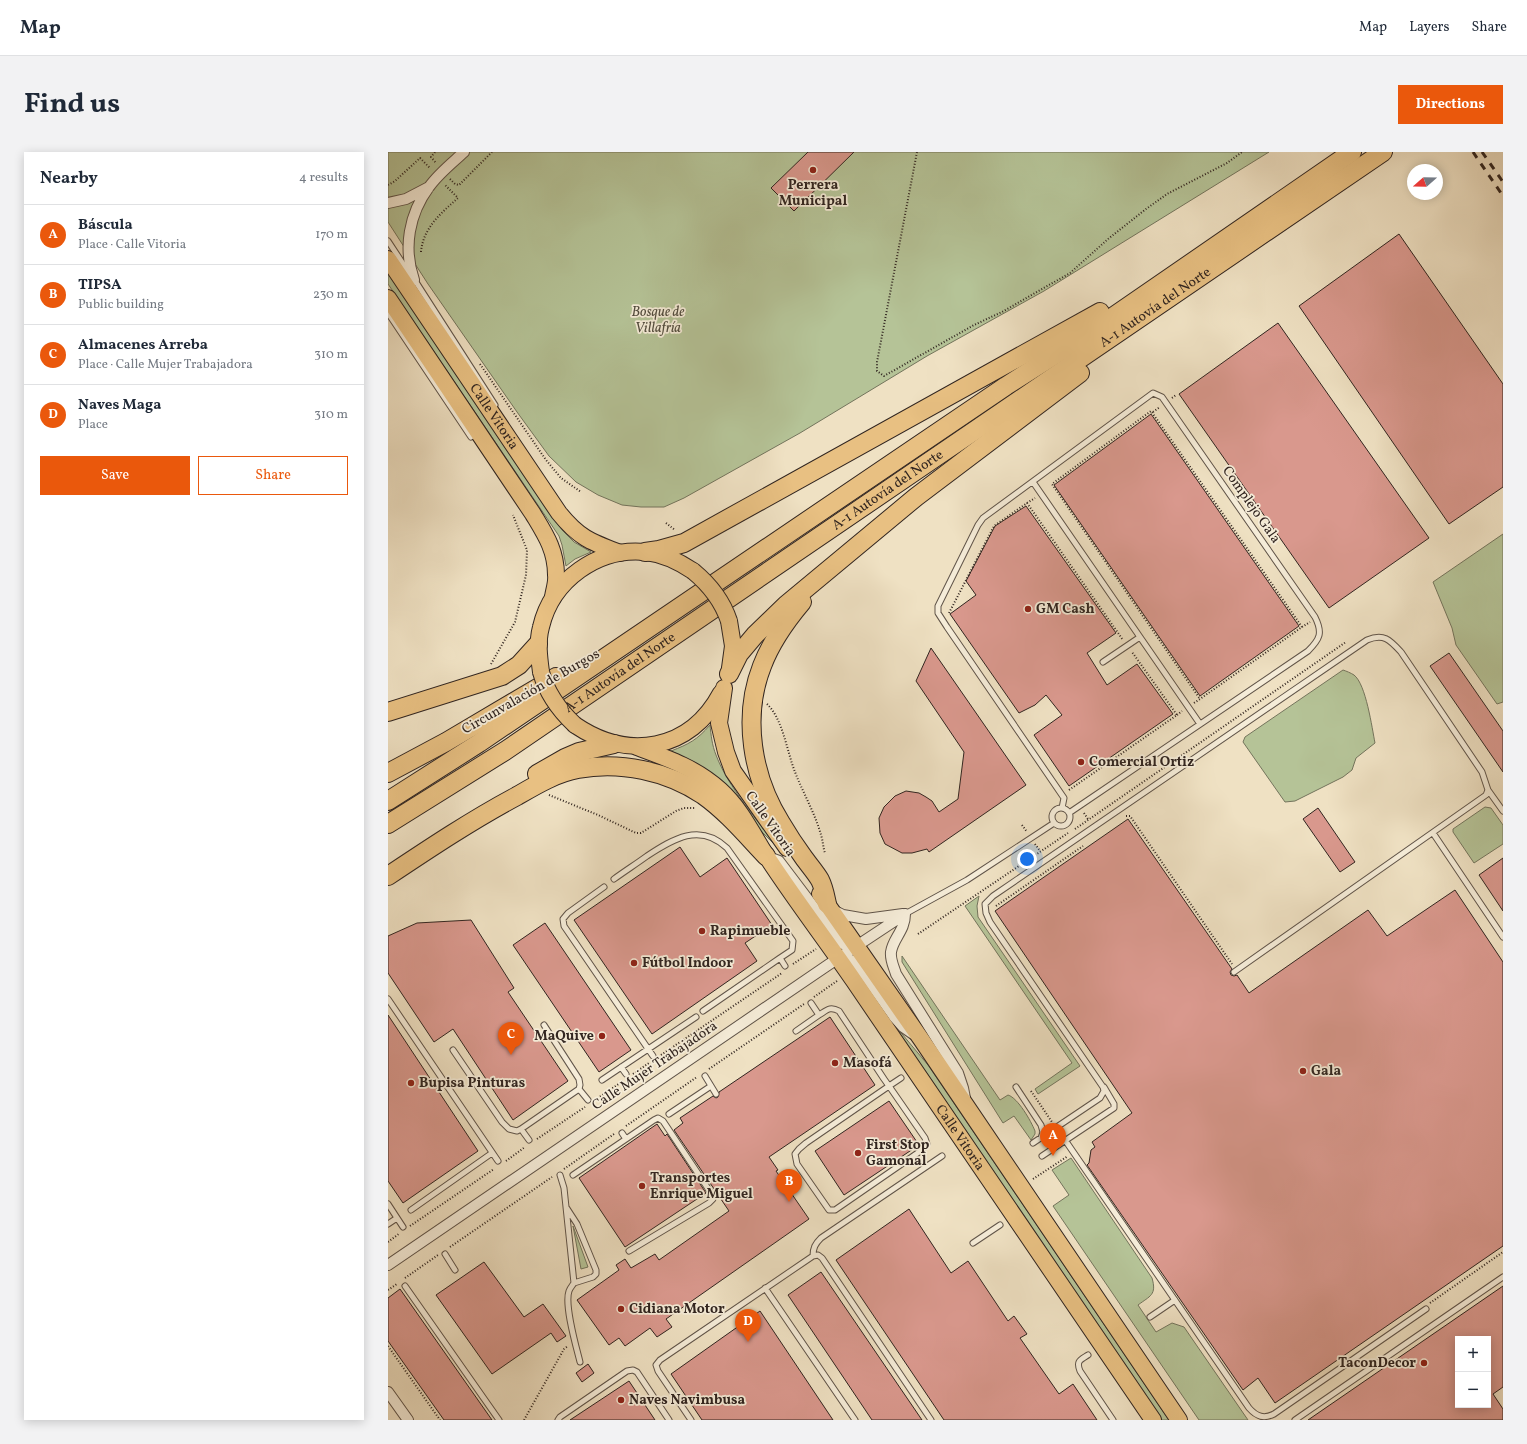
<!DOCTYPE html>
<html lang="en">
<head>
<meta charset="utf-8">
<style>
  :root { --surface:#fff; --page:#f2f2f3; --text:#1f2937; --muted:#747a83; --line:#e0e1e3; --accent:#ea580c }
  body { margin:0; font-family:Vollkorn,serif; background:var(--page); color:var(--text) }
  .controls { position:absolute; right:12px; bottom:12px; display:grid; overflow:hidden; border-radius:0px; box-shadow:0 2px 10px #0003 }
  .controls button { width:36px; height:36px; display:grid; place-items:center; padding:0; border:0; border-bottom:1px solid var(--line); background:var(--surface); color:var(--text); font:20px sans-serif }
  .compass { position:absolute; left:1019px; top:12px; width:36px; height:36px; border-radius:50%; background:var(--surface); box-shadow:0 2px 10px #0003; rotate:250deg }
  .you { position:absolute; left:639px; top:707px; width:14px; height:14px; margin:-10px; border:3px solid #fff; border-radius:50%; background:#1a73e8; box-shadow:0 0 0 6px #1a73e833 }
  .badge { display:grid; place-items:center; width:26px; height:26px; border-radius:50%; background:var(--accent); color:#fff; font-size:13px; font-weight:700 }
  .pin { position:absolute; translate:-50% -33px; filter:drop-shadow(0 1px 2px #0008) }
  .pin::after { content:''; position:absolute; top:21px; width:14px; height:12px; background:inherit; clip-path:polygon(0 0,100% 0,50% 100%) }
  .list { margin:0; padding:0; list-style:none }
  h2 { display:flex; justify-content:space-between; align-items:center; height:52px; margin:0; padding:0 16px; font-size:17px }
  h2 small { font-size:13px; font-weight:400; color:var(--muted) }
  .list li { display:grid; grid-template-columns:26px 1fr auto; gap:12px; align-items:center; box-sizing:border-box; height:60px; padding:0 16px; border-top:1px solid var(--line) }
  .list b { display:block; font-size:15px; white-space:nowrap }
  .list p { margin:0; font-size:13px; white-space:nowrap; color:var(--muted) }
  .list em { font-size:13px; font-style:normal; color:var(--muted) }
  .actions { display:flex; gap:8px; padding:12px 16px }
  .actions a { flex:1; padding:9px 0; border:1px solid var(--accent); border-radius:0px; text-align:center; font-size:14px; color:var(--accent) }
  .actions .main { background:var(--accent); color:#fff }
  .map { position:relative; flex:none; width:1115px; height:1268px; overflow:hidden; border-radius:0px }
  header { display:flex; align-items:center; gap:24px; box-sizing:border-box; height:56px; padding:0 20px; background:var(--surface); border-bottom:1px solid var(--line) }
  header strong { font-size:19px }
  nav { display:flex; gap:22px; margin-inline-start:auto; font-size:14px }
  .intro { display:flex; align-items:center; justify-content:space-between; box-sizing:border-box; height:96px; padding:0 24px }
  h1 { margin:0; font-size:28px }
  .button { padding:10px 18px; border-radius:0px; background:var(--accent); color:#fff; font-size:14px; font-weight:700 }
  main { display:flex; gap:24px; padding:0 24px }
  aside { flex:1; background:var(--surface); border-radius:0px; box-shadow:0 2px 10px #0003 }
  .map>svg:first-child { display:block }
  .green { fill:#b5c397; stroke:#73745c }
  .building { fill:#d9988d; stroke:#312520; fill-rule:evenodd }
  .lines { fill:none; stroke-linecap:round; stroke-linejoin:round }
  .service-casing { stroke:#605449; stroke-width:7 }
  .minor-casing { stroke:#605449; stroke-width:12 }
  .trunk-casing { stroke:#312520; stroke-width:18 }
  .motorway-casing { stroke:#312520; stroke-width:20 }
  .path { stroke:#312520; stroke-width:2; stroke-dasharray:1 2; stroke-linecap:butt }
  .service { stroke:#f5ecd8; stroke-width:5 }
  .minor { stroke:#f5ecd8; stroke-width:10 }
  .trunk { stroke:#e8c082; stroke-width:16 }
  .motorway { stroke:#e8c082; stroke-width:18 }
  .rail { stroke:#312520; stroke-width:3; stroke-dasharray:7 7; stroke-linecap:butt }
  .trunk-bridge-casing { stroke:#312520; stroke-width:18; stroke-linecap:butt }
  .trunk-bridge { stroke:#e8c082; stroke-width:16 }
  .poi-dot { fill:#8f2418; stroke:#f5ecd8; stroke-width:1.5 }
  .labels { text-anchor:middle; dominant-baseline:central; stroke-width:3.5; stroke-linejoin:round; paint-order:stroke }
  .poi-label { font-size:14px; font-weight:bold; fill:#312520; stroke:#f5ecd8; text-anchor:start }
  .street-label { font-size:14px; fill:#312520; stroke:#f5ecd8 }
  .park-label { font-size:14px; font-style:italic; fill:#524c3e; stroke:#f5ecd8 }
</style>
</head>
<body>
<header>
<strong>Map</strong>
<nav><a>Map</a><a>Layers</a><a>Share</a></nav>
</header>
<div class="intro"><h1>Find us</h1><a class="button">Directions</a></div>
<main>
<aside>
<h2>Nearby<small>4 results</small></h2>
<ul class="list">
<li><span class="badge">A</span><div><b>Báscula</b><p>Place · Calle Vitoria</p></div><em>170 m</em></li>
<li><span class="badge">B</span><div><b>TIPSA</b><p>Public building</p></div><em>230 m</em></li>
<li><span class="badge">C</span><div><b>Almacenes Arreba</b><p>Place · Calle Mujer Trabajadora</p></div><em>310 m</em></li>
<li><span class="badge">D</span><div><b>Naves Maga</b><p>Place</p></div><em>310 m</em></li>
</ul>
<div class="actions"><a class="main">Save</a><a>Share</a></div>
</aside>
<div class="map">
<svg width="1115" height="1268" viewBox="0 0 1115 1268">
  <rect width="100%" height="100%" fill="#efe1c3"/>
  <filter id="stains"><feTurbulence type="fractalNoise" baseFrequency=".005" numOctaves="4"/><feColorMatrix values="0 0 0 0 .2 0 0 0 0 .09 0 0 0 0 .02 0 0 0 .5 -.17"/></filter>
  <radialGradient id="worn" r=".72"><stop offset=".6" stop-color="#630" stop-opacity="0"/><stop offset="1" stop-color="#630" stop-opacity=".3"/></radialGradient>
  <!-- green -->
  <path class="green" d="M0,0H881L656,139L539,204L412,281L296,346L276,355H253L234,353L210,343L188,330L161,304L129,260L40,132L0,70Z
    M0,120L174,378L186,390L203,400L187,407L178,414L174,393L171,384L0,132Z
    M1115,382V550L1109,552L1068,493L1064,476L1045,430Z
    M955,518C958,519 963,521 966,523C978,532 984,576 987,591L968,606L964,618L955,625L907,649L897,650L855,590L857,585Z
    M322,573C323,583 324,593 328,603C340,635 370,669 391,697L375,681L322,621L308,611L283,599C301,592 309,588 322,573Z
    M1097,655L1103,656L1115,673V692L1086,711L1065,680V677Z
    M591,744L589,754L590,765L692,914L650,942L647,937L684,911L577,754Z
    M514,804L612,948L620,943C630,946 643,969 647,979V982L643,988L626,964L615,971L514,810Z
    M504,870L540,913L781,1268H774Z
    M683,1006L764,1126C769,1143 762,1144 750,1153L768,1180L784,1171L796,1175L860,1268H811L665,1054L681,1043L664,1018Z
    M185,1074L200,1115L193,1117Z"/>
  <!-- building -->
  <path class="building" d="M420,0H466L406,59L383,36Z
    M1011,82L1115,232V335L1061,372L911,154Z
    M890,171L1041,386L941,456L791,242Z
    M763,262L911,474L812,544L666,333Z
    M638,354L728,481L699,501L719,533L749,512L785,562L681,634L646,583L674,563L658,543L647,553L631,561L562,462L588,443L578,429L607,374Z
    M543,496L638,633L541,700L539,697L524,701H514L497,692L492,681L491,666L496,655L507,644L518,639L531,641L538,645L544,649L551,660L570,647L576,600L528,529Z
    M1061,501L1115,579V620L1042,514Z
    M930,656L967,710L952,720L915,667Z
    M740,667L844,817L842,820L843,823L846,824L849,823L861,841L980,758L999,784L1067,738L1115,810V1094L887,1251L870,1226L855,1238L699,1013L701,1011L703,998L707,995L704,990L744,961L607,759Z
    M292,695L312,725L339,706L384,773L357,791L369,809L264,882L186,768Z
    M1115,706V759L1091,723Z
    M83,768L126,836L120,840L180,929L125,968L65,877L46,890L0,821V784L29,771Z
    M157,771L243,898L211,920L125,793Z
    M0,863L90,999L15,1051L0,1029Z
    M442,865L487,933L381,1005L390,1018L388,1019L421,1067L278,1167L284,1175L269,1185L262,1176L237,1194L231,1186L221,1193L189,1148L231,1118L228,1113L237,1107L243,1116L267,1102L271,1108L341,1059L286,978L295,971L292,966L325,944L328,946L330,945L331,940Z
    M501,949L531,993L456,1043L427,999Z
    M269,972L277,984L279,982L318,1041L237,1095L191,1026Z
    M521,1057L563,1121L580,1109L620,1169L626,1164L639,1182L632,1186L671,1242L685,1232L709,1268H556L448,1108Z
    M96,1110L136,1165L155,1152L178,1184L169,1190L163,1181L104,1222L48,1143Z
    M433,1120L534,1268H484L400,1143Z
    M1115,1134V1235L1105,1242L1115,1257V1268H920ZM1070,1187H1100V1253H1070Z
    M12,1137L104,1268H56L0,1189V1146Z
    M372,1159L445,1268H314L283,1222Z
    M200,1212L206,1221L194,1230L188,1221Z
    M241,1229L267,1268H182Z"/>
  <g class="lines">
    <defs>
      <path id="service" d="M0,89L21,121
        M26,127L107,253
        M0,161L83,285
        M645,330L812,572
        M715,510L752,485
        M1100,638L1115,659
        M664 665a9 9 0 1 1 18 0a9 9 0 1 1-18 0Z
        M674,656L676,646L559,475L550,461V454L590,373L595,366L765,241L774,245L927,465C935,481 932,487 920,499L681,661
        M1045,681L1115,785
        M226,727C237,719 248,712 259,704C285,687 312,670 339,696L405,789L404,798L392,806L397,814
        M216,735L180,761L175,767L176,774L265,904
        M517,762L579,728L666,671
        M0,847L110,1009
        M423,851L431,863C439,858 442,854 451,859L496,927L501,934L537,986L539,992L534,998L447,1058H441L409,1012L407,1002L411,997L418,991L501,934L513,926
        M315,859L392,806
        M156,873L191,927L192,933L191,937
        M408,879L431,863
        M65,898L114,970L121,977L129,979L133,977
        M233,915L238,922
        M317,924L328,942
        M214,928L308,865
        M628,935L653,973L655,980L653,986
        M281,962L323,934
        M238,987L266,968L270,966L275,969L325,1044V1047L321,1051L241,1099
        M141,988L133,977L191,937L200,948
        M677,988L861,1256C869,1265 876,1267 886,1262L1038,1157
        M645,991L712,946L716,939L715,935L602,770L598,761L597,752L605,744L979,488C996,481 1002,488 1013,500L1094,620L1100,638L1098,643L846,820
        M654,1004L726,956V952L716,935
        M172,1023L176,1036L178,1055L189,1072L208,1118V1122L205,1125L186,1131L178,1055
        M185,1023L238,987L234,981
        M0,1052L15,1075
        M23,1058L104,1001
        M0,1072L9,1066
        M585,1091L612,1073
        M57,1102L67,1118
        M425,1104C425,1096 427,1092 433,1086L554,1004
        M186,1131C184,1134 182,1136 181,1139C176,1153 188,1194 192,1210
        M17,1134L111,1268
        M377,1136L467,1268
        M762,1165L787,1148
        M700,1203C692,1208 688,1209 692,1219L725,1268
        M170,1268L172,1265L239,1219L245,1218L249,1220L281,1268
        M303,1268L270,1219L268,1213L272,1208L425,1104L430,1103L434,1106L543,1268
        M907,1268L1115,1125"/>
      <path id="minor" d="M0,51L18,47L41,35
        M26,128C15,96 21,62 41,35C50,22 64,11 76,0
        M380,705L391,709L453,791L459,794H469
        M445,758L455,763L478,767L515,762
        M517,762C517,779 505,786 503,800C502,808 506,815 508,822L570,921L575,936L577,946
        M450,806L463,808L469,812L507,866L515,875L525,882
        M0,1113L440,813L517,762
        M0,1240L20,1268"/>
      <g id="trunk">
        <path id="s1" d="M0,107L171,361C191,386 203,390 232,401"/>
        <path d="M0,146L145,362C157,382 168,398 168,423C169,430 166,438 165,445"/>
        <path d="M341,469L345,494L342,516"/>
        <path d="M153,520C151,505 149,490 153,475C164,428 210,395 258,400C275,402 290,409 305,419"/>
        <path d="M336,536L331,571L338,600L345,619L399,696"/>
        <path d="M187,573C240,609 302,599 333,541"/>
        <path id="s2" d="M249,595C279,606 308,616 332,638C353,657 365,683 379,705C407,748 438,788 466,829C565,976 665,1122 765,1268"/>
        <path d="M432,742L533,887L791,1268"/>
      </g>
      <g id="motorway">
        <path d="M257,400L271,398L296,391L712,160"/>
        <path d="M414,450C398,469 383,490 374,514C354,565 364,625 393,671C400,683 408,695 416,706C421,713 428,721 432,728C436,736 437,743 439,752"/>
        <path d="M341,522L351,502L367,483L398,453L528,345L692,221"/>
        <path d="M0,560L114,524L131,513L150,492"/>
        <path d="M0,621L58,590L168,525"/>
        <path d="M149,622L177,606L191,600L226,592"/>
        <path d="M0,649L91,591L618,234L700,182L964,0"/>
        <path id="s3" d="M0,672L117,599L995,0"/>
        <path d="M0,724C42,696 84,668 129,644C148,633 168,621 190,617C232,609 279,619 315,643C339,660 358,683 378,704"/>
      </g>
    </defs>
    <!-- service casing -->
    <use href="#service" class="service-casing"/>
    <!-- minor casing -->
    <use href="#minor" class="minor-casing"/>
    <!-- trunk casing -->
    <use href="#trunk" class="trunk-casing"/>
    <!-- motorway casing -->
    <use href="#motorway" class="motorway-casing"/>
    <!-- path -->
    <path class="path" d="M47,0L43,5L48,11
      M529,0L489,210V219L496,224L586,173L614,160L682,121L720,87L758,57L779,42L839,11L854,0
      M62,27L67,32L71,33L104,0
      M0,33L7,29L32,6L42,16
      M33,100C35,76 53,61 70,46L57,33
      M92,212L158,308L173,326L193,340
      M784,246L788,243
      M765,260L772,255
      M639,351L647,346
      M278,371L287,378
      M561,461L606,374L639,351L735,488
      M914,475L922,470
      M103,512L127,470L138,423L139,398L125,363
      M806,551L812,547L914,475L763,259L664,332L812,547
      M379,552C395,567 399,600 407,620C415,641 427,661 433,683C435,689 435,695 437,701
      M789,563L794,559
      M681,638L789,563L744,500
      M161,643L210,663L248,681H253L288,659L296,656H307
      M696,661L700,667
      M738,664H742L844,812
      M634,673L639,680
      M687,677L958,490
      M647,692L652,699
      M608,754L695,694
      M530,782L680,681
      M405,812L428,797
      M426,845L449,829
      M273,903L394,821
      M321,917L416,852
      M245,922L261,911
      M643,939L664,970
      M207,948L235,929
      M238,974L309,925
      M149,987L197,955
      M118,1009L137,995
      M176,1017L226,982
      M645,1027L680,1004
      M22,1074L106,1017
      M0,1090L12,1081
      M62,1095L164,1025
      M17,1126L50,1103
      M0,1138L9,1132
      M1042,1151L1115,1100
      M0,1194L52,1268
      M136,1268L176,1197L180,1194"/>
    <!-- service -->
    <use href="#service" class="service"/>
    <!-- minor -->
    <use href="#minor" class="minor"/>
    <!-- trunk -->
    <use href="#trunk" class="trunk"/>
    <!-- motorway -->
    <use href="#motorway" class="motorway"/>
    <!-- rail -->
    <path class="rail" d="M1085,0L1115,44
      M1094,0L1115,30"/>
    <defs>
      <path id="trunk-bridge" d="M305,419C322,433 334,448 341,469
        M153,520C159,542 171,558 187,573"/>
    </defs>
    <!-- trunk-bridge casing -->
    <use href="#trunk-bridge" class="trunk-bridge-casing"/>
    <!-- trunk-bridge -->
    <use href="#trunk-bridge" class="trunk-bridge"/>
  </g>
  <!-- markers -->
  <g class="poi-dot">
    <circle cx="425" cy="18" r="4"/>
    <circle cx="640" cy="457" r="4"/>
    <circle cx="693" cy="610" r="4"/>
    <circle cx="314" cy="779" r="4"/>
    <circle cx="246" cy="811" r="4"/>
    <circle cx="214" cy="884" r="4"/>
    <circle cx="447" cy="911" r="4"/>
    <circle cx="915" cy="919" r="4"/>
    <circle cx="23" cy="931" r="4"/>
    <circle cx="470" cy="1001" r="4"/>
    <circle cx="254" cy="1034" r="4"/>
    <circle cx="233" cy="1157" r="4"/>
    <circle cx="1036" cy="1211" r="4"/>
    <circle cx="233" cy="1248" r="4"/>
  </g>
  <g class="labels">
    <!-- poi labels -->
    <g class="poi-label">
      <text x="425" y="33" text-anchor="middle">Perrera<tspan x="425" dy="16">Municipal</tspan></text>
      <text x="648" y="457">GM Cash</text>
      <text x="701" y="610">Comercial Ortiz</text>
      <text x="322" y="779">Rapimueble</text>
      <text x="254" y="811">Fútbol Indoor</text>
      <text x="206" y="884" text-anchor="end">MaQuive</text>
      <text x="455" y="911">Masofá</text>
      <text x="923" y="919">Gala</text>
      <text x="31" y="931">Bupisa Pinturas</text>
      <text x="478" y="993">First Stop<tspan x="478" dy="16">Gamonal</tspan></text>
      <text x="262" y="1026">Transportes<tspan x="262" dy="16">Enrique Miguel</tspan></text>
      <text x="241" y="1157">Cidiana Motor</text>
      <text x="1028" y="1211" text-anchor="end">TaconDecor</text>
      <text x="241" y="1248">Naves Navimbusa</text>
    </g>
    <!-- street labels -->
    <g class="street-label">
      <text stroke="none"><textPath href="#s3" startOffset="925">A-1 Autovía del Norte</textPath></text>
      <text stroke="none"><textPath href="#s1" startOffset="190">Calle Vitoria</textPath></text>
      <text stroke="none"><textPath href="#s3" startOffset="601">A-1 Autovía del Norte</textPath></text>
      <text transform="translate(863 353) rotate(55)">Complejo Gala</text>
      <text stroke="none"><textPath href="#s3" startOffset="277">A-1 Autovía del Norte</textPath></text>
      <text transform="translate(143 540) rotate(-30)">Circunvalación de Burgos</text>
      <text transform="translate(382 672) rotate(55)">Calle Vitoria</text>
      <text transform="translate(267 914) rotate(-34)">Calle Mujer Trabajadora</text>
      <text stroke="none"><textPath href="#s2" startOffset="517">Calle Vitoria</textPath></text>
    </g>
    <!-- park labels -->
    <g class="park-label">
      <text x="270" y="160">Bosque de<tspan x="270" dy="16">Villafría</tspan></text>
    </g>
  </g>
  <rect width="100%" height="100%" filter="url(#stains)"/>
  <rect width="100%" height="100%" fill="url(#worn)"/>
</svg>
<div class="controls">
<button>+</button>
<button>−</button>
</div>
<svg class="compass" viewBox="-18 -18 36 36"><path d="M0-13l5 13h-10z" fill="#e53935"/><path d="M0 13l5-13h-10z" fill="#747a83"/></svg>
<div class="you"></div>
<div class="pin badge" style="left:665px;top:1004px">A</div>
<div class="pin badge" style="left:401px;top:1050px">B</div>
<div class="pin badge" style="left:123px;top:903px">C</div>
<div class="pin badge" style="left:360px;top:1190px">D</div>
</div>
</main>
</body>
</html>
